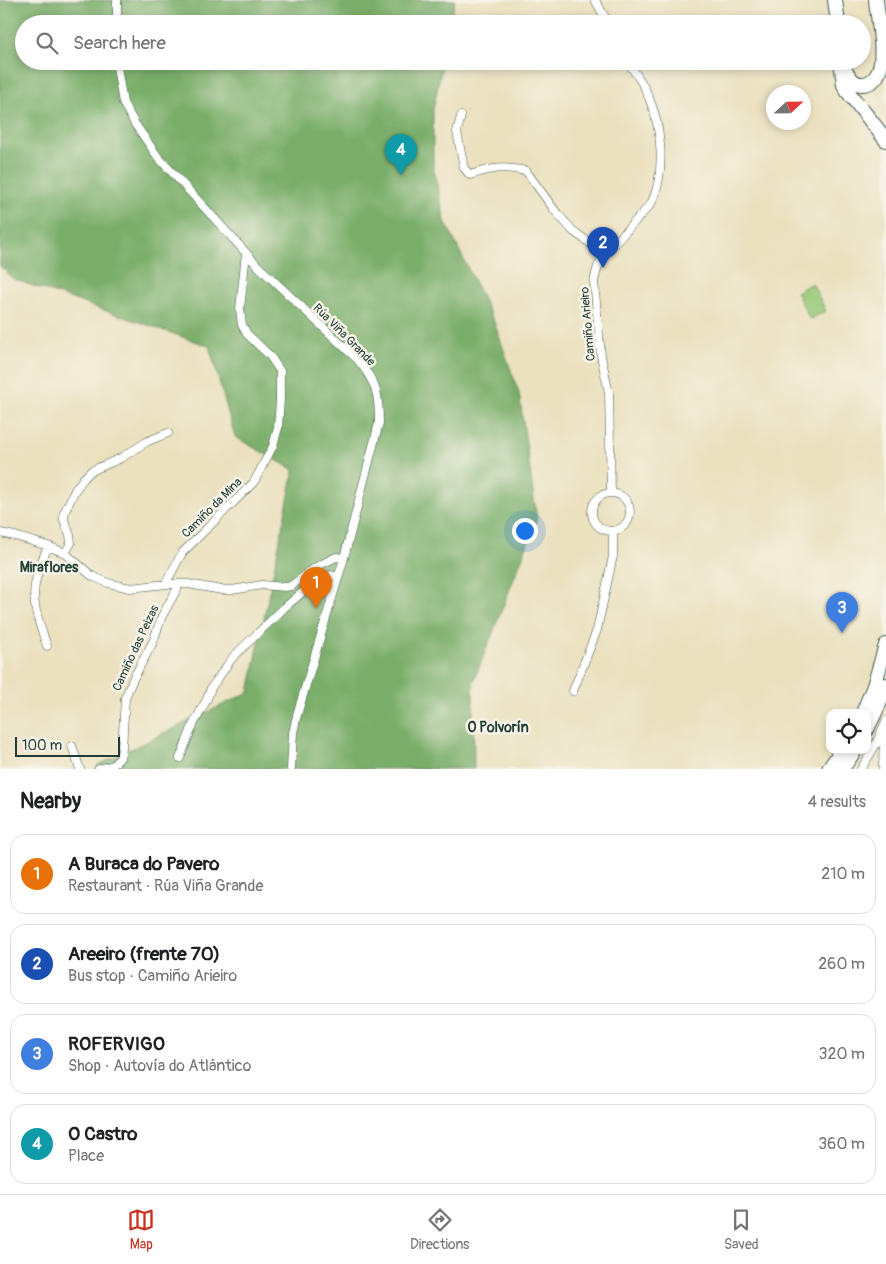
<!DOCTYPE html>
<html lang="en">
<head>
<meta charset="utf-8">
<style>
  :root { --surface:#fff; --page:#f2f2f2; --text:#202124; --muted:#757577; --line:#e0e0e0; --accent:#c8321e }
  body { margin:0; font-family:Pangolin,sans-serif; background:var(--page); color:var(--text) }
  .controls { position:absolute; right:15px; bottom:15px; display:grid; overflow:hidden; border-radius:10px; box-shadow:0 2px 8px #0003 }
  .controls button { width:45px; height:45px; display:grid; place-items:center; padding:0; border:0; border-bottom:1px solid var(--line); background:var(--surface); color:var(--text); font:25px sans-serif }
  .compass { position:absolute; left:766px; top:85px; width:45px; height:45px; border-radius:50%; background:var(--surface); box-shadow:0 2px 8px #0003; rotate:68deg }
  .scale { position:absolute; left:15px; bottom:12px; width:105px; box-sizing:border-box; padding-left:5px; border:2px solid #1f3d34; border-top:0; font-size:14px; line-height:18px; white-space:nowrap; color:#1f3d34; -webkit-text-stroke:4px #f7f3e8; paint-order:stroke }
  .you { position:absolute; left:524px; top:530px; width:18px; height:18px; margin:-12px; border:4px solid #fff; border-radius:50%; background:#1a73e8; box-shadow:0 0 0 8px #1a73e833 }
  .badge { display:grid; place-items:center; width:32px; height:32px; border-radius:50%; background:var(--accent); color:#fff; font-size:16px; font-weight:700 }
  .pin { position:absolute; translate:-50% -41px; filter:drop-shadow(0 1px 2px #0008) }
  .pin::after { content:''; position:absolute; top:26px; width:18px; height:15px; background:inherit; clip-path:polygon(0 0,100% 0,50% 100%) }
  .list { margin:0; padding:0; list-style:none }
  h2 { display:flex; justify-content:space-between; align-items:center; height:65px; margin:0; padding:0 20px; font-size:21px }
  h2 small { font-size:16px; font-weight:400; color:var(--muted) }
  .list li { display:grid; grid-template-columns:32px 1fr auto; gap:15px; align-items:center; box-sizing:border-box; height:80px; margin:0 10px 10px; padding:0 10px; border:1px solid var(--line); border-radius:15px }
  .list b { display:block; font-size:19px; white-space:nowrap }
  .list p { margin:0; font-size:16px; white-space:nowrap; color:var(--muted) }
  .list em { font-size:16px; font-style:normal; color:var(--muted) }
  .icon { flex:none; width:28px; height:28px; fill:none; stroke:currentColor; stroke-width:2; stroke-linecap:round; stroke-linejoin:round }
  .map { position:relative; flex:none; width:886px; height:769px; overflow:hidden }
  .search { position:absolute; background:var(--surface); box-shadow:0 2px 8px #0003; left:15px; right:15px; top:15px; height:55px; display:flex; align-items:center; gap:12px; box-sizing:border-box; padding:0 18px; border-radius:28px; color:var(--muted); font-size:19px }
  .sheet { height:425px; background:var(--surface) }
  nav { display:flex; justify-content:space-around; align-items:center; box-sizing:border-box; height:70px; border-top:1px solid var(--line); background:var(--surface); font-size:14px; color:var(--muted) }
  nav a { display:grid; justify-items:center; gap:2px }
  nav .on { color:var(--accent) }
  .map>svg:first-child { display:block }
  .green { fill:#97c979; stroke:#5b8356 }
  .forest { fill:#79ad69; stroke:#4c754e }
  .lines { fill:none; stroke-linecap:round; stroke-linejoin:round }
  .street-casing { stroke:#3e5649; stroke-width:9 }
  .highway-casing { stroke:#3e5649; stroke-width:16 }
  .street { stroke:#fff; stroke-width:8 }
  .highway { stroke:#fff; stroke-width:14 }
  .labels { text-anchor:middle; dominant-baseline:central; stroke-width:5; stroke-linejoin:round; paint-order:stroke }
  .street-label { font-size:12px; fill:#1f3d34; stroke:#f7f3e8 }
  .neighbourhood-label { font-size:14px; font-weight:bold; fill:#1f3d34; stroke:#f7f3e8 }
</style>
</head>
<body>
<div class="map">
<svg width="886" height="769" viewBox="0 0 886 769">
  <rect width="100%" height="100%" fill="#f7f3e8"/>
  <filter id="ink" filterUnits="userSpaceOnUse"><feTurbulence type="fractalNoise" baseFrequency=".02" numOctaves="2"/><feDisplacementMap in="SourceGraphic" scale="10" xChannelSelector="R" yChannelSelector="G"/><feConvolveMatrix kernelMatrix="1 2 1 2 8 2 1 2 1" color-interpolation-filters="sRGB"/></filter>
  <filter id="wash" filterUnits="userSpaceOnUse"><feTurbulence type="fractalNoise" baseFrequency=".0096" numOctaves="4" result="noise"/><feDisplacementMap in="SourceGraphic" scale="20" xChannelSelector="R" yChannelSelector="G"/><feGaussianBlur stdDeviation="1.12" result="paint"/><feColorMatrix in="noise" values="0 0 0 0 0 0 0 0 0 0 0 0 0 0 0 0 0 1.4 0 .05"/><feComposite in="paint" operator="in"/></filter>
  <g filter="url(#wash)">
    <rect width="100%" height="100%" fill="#ebe1bf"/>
    <!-- green -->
    <path class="green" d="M812,283L826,311L810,319L796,292Z"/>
    <!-- forest -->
    <path class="forest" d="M0,0H455L450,24H24V61H443L433,110V166L445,221L494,322L519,393L537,520L473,683L474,769H96L98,765L249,692L294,470L235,437L209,346L13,279L0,266Z"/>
  </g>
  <g filter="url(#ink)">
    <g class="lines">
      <defs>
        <path id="street" d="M595,0L609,24
          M117,24V0
          M116,61L123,103L135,124L158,157L259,267L358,360C377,384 379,394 379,423L344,558L297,715L293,733L291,769
          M461,116L457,132L464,168L470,175C493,168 502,166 526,171L556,212L573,231L605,254
          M611,493L609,393L601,356L594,281L598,266L605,254L651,204C666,174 662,128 649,98C646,90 641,81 636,74C633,69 630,66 627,61
          M592 512a19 19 0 1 1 38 0a19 19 0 1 1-38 0Z
          M0,533L15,536L48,546L65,553L92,576L108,583L130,588L167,584H188L222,590H232L262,585L285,587L291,586L316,567L336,557L344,558
          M65,553L71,543L70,535L64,520V513L75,490L84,478L91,471L121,458L148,441L168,433
          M167,584V581L182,553L254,482L273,446L278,428L280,400V371L270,356L247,334L242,325L240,309L246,253
          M47,646C40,625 30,602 36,580C38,568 44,557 48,546
          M573,691L597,630L613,556V531
          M72,746L80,769
          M180,758L193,725L207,699L211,688L233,657L284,608L305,590L324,577L331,575L338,577
          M99,769L113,765L120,758L122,749L125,698L133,679L153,642L162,616L177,589V585
          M861,769L875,746L886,721
          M883,769L884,731"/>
        <path id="highway" d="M835,0L838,24
          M842,64C846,73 852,85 863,84C886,82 882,48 880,31C879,21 877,10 876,0
          M842,69L844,85L848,92L886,140
          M863,713L874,686L886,645
          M867,729L880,702L886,685
          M829,769L842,750
          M842,769L855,750"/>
      </defs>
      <!-- street casing -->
      <use href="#street" class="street-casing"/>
      <!-- highway casing -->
      <use href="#highway" class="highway-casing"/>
      <!-- street -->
      <use href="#street" class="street"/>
      <!-- highway -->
      <use href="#highway" class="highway"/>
    </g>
  </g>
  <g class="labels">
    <!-- street labels -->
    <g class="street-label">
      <text transform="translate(588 324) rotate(-95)">Camiño Arieiro</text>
      <text transform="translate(344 335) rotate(45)">Rúa Viña Grande</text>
      <text transform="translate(212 508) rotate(-45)">Camiño da Mina</text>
      <text transform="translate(136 648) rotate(-65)">Camiño das Peizas</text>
    </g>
    <!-- neighbourhood labels -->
    <g class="neighbourhood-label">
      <text x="49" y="567">Miraflores</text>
      <text x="498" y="727">O Polvorín</text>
    </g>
  </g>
</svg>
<div class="controls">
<button><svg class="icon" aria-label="locate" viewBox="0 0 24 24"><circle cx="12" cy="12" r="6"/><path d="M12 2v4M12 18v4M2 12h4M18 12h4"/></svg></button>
</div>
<svg class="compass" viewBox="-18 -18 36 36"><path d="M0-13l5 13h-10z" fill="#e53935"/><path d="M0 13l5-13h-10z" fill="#757577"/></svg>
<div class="scale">100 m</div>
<div class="you"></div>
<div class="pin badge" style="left:316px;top:608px;background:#e8710a">1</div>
<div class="pin badge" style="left:603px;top:268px;background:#1a4fb4">2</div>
<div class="pin badge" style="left:842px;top:633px;background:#3f7fe0">3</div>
<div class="pin badge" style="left:401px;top:175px;background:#0f9aa8">4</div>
<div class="search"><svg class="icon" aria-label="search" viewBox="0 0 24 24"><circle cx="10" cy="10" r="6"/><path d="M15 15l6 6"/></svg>Search here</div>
</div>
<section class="sheet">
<h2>Nearby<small>4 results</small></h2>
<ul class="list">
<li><span class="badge" style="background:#e8710a">1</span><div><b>A Buraca do Pavero</b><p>Restaurant · Rúa Viña Grande</p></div><em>210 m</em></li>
<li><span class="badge" style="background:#1a4fb4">2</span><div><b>Areeiro (frente 70)</b><p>Bus stop · Camiño Arieiro</p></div><em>260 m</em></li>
<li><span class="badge" style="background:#3f7fe0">3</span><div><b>ROFERVIGO</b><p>Shop · Autovía do Atlántico</p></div><em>320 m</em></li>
<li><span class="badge" style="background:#0f9aa8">4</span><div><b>O Castro</b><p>Place</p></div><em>360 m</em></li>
</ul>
</section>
<nav>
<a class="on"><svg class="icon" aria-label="map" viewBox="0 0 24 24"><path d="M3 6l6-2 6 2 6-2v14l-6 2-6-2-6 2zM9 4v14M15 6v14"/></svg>Map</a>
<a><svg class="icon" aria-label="directions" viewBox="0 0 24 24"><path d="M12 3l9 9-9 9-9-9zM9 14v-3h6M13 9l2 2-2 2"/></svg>Directions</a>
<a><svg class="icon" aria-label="saved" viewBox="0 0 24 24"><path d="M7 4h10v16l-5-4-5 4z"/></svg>Saved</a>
</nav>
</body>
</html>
